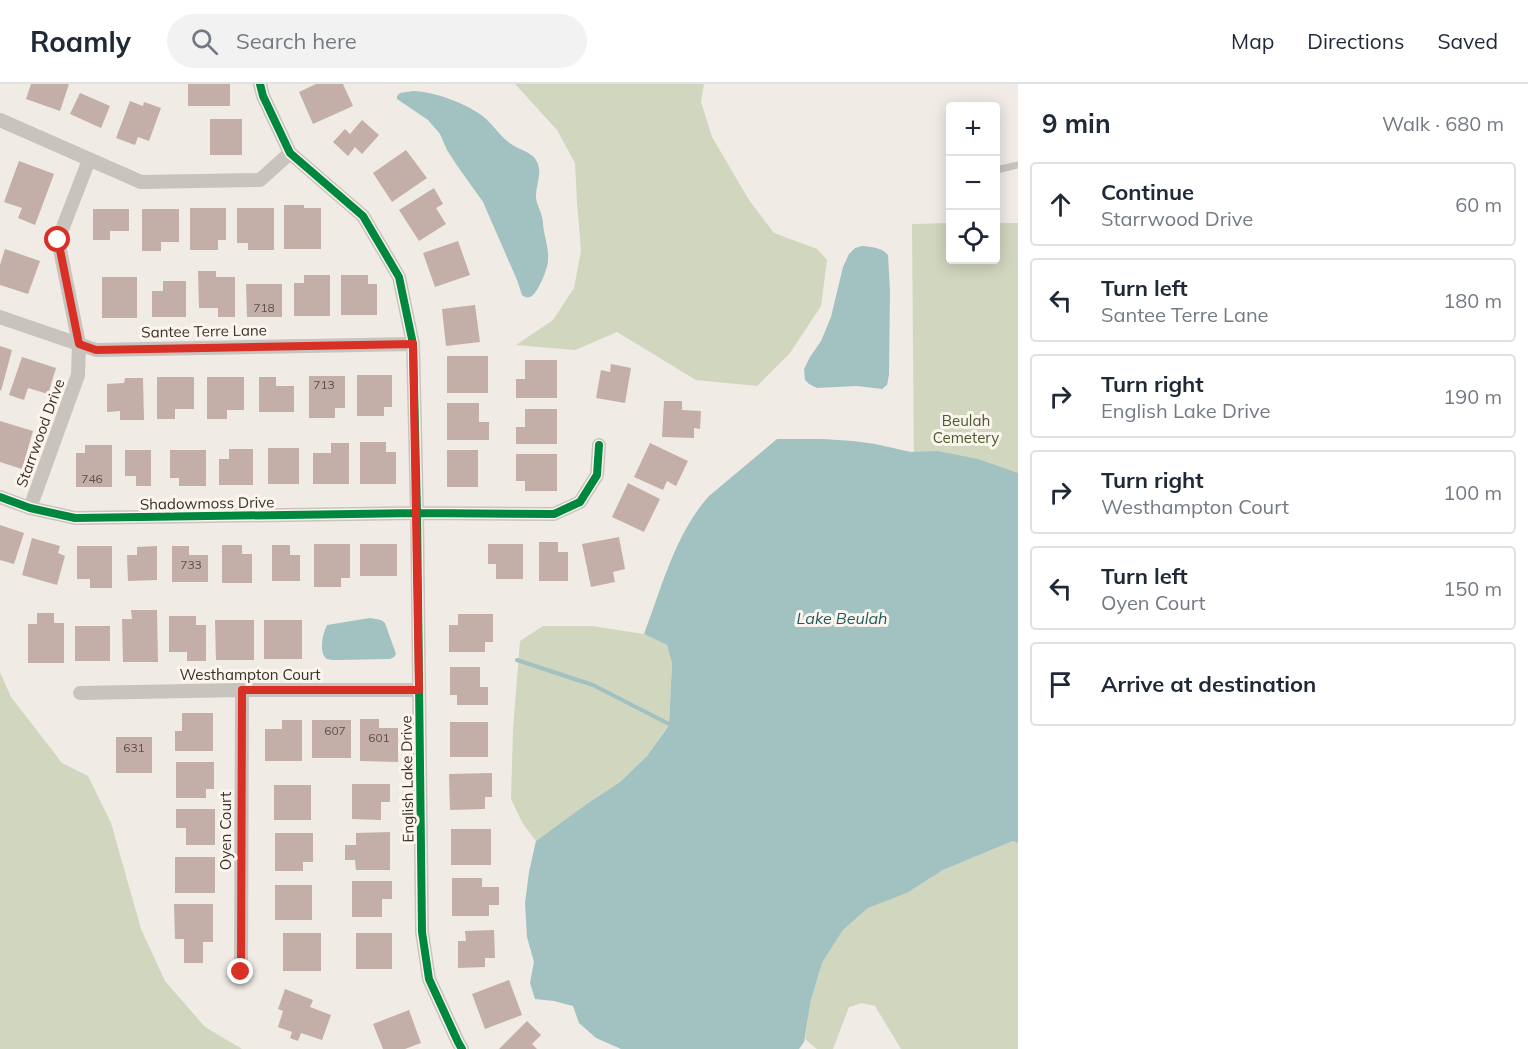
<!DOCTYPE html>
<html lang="en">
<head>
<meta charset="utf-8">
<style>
  :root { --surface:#fff; --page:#f2f2f3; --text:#1f2937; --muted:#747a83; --line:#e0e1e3 }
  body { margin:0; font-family:Mulish,sans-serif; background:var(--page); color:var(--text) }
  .controls { position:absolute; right:18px; top:18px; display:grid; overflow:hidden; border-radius:6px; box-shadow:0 3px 15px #0003 }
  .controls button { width:54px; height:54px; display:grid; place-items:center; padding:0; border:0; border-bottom:2px solid var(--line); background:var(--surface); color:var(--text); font:30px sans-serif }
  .stop { position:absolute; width:18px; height:18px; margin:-14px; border:4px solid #d93025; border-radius:50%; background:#fff }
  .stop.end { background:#d93025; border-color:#fff; box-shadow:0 2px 6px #0008 }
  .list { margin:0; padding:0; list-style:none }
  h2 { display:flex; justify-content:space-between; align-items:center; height:78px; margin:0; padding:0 24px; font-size:26px }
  h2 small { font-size:20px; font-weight:400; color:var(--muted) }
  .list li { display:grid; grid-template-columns:39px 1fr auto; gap:18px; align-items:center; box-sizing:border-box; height:84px; margin:0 12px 12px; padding:0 12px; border:2px solid var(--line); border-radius:6px }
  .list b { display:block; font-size:22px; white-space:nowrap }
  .list p { margin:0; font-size:20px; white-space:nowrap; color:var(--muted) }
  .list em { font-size:20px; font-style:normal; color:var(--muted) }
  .icon { flex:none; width:33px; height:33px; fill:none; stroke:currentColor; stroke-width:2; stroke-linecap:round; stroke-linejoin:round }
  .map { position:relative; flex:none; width:1018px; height:965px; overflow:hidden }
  header { display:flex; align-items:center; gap:36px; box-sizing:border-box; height:84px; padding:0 30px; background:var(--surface); border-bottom:2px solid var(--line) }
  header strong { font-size:28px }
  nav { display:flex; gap:33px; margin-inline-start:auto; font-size:21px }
  .search { width:420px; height:54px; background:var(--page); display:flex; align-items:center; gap:15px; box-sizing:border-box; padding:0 21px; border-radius:33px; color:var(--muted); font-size:22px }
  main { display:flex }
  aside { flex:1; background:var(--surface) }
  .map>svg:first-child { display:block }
  .green { fill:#d1d6bf }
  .water { fill:#a1c2c1 }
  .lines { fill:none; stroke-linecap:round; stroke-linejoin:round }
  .stream { stroke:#a1c2c1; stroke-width:4 }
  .building { fill:#c3afa7 }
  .lane { stroke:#c9c3be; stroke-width:7 }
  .street { stroke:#c9c3be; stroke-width:14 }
  .cycleway-casing { stroke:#fbf5ee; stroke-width:11 }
  .cycleway { stroke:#00873e; stroke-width:8 }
  .route { stroke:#d93025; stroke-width:8 }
  .labels { text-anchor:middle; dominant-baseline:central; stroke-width:6; stroke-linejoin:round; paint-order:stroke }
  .number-label { font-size:12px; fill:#5d504a }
  .street-label { font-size:15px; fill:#3b302b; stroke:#fbf5ee }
  .park-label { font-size:15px; fill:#4a5a2e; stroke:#fbf5ee }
  .water-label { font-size:16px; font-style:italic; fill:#1f5a5e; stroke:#fbf5ee }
</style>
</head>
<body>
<header>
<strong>Roamly</strong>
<div class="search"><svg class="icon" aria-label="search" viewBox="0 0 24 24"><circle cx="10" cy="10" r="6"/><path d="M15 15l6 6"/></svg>Search here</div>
<nav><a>Map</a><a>Directions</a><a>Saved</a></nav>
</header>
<main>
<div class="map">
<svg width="1018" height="965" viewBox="0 0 1018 965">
  <rect width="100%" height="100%" fill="#f0ebe5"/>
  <!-- green -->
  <path class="green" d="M515,0H704L701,18L712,53L749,116L774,149L817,165L827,176L821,222L790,269L757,302L696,296L617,248L575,266L516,261L553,236L574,204L581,167L577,118L575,79L557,46Z
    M950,139V176H996V139H1018V513L915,514L912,140Z
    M543,542H592L644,550L667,561L672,579L669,640L647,672L620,698L588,719L536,757L523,740L511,715L513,645L520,557Z
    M0,588L11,613L62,679L88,692L111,739L141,845L165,897L205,943L242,965H0Z
    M1013,757L1018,759V965H901L875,922L862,919L849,923L833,965H817L805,955L811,916L822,879L843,846L868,824L907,809L943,786Z"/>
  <!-- water -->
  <path class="water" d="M413,7C434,7 470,21 485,34C494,42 501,53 511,60C519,66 533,68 537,78C543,90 535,102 536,114C537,122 543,130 543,140C544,152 549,164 548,176C548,184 538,210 530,213C526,214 525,213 522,211L517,196L483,118L456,80L447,66L440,50L428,36L397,15V12L400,9Z
    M862,162C872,163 881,163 888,171L890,207L889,291L887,301L882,305L857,302L817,304L809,300L805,296L804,285L810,273L821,257L831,233L843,183L849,170L855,164Z
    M777,355H823L853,357L875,360L911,368L937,367L978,375L1018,389V759L1013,757L943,786L907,809L868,824L843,846L822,879L811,916L804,958L799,965H621L596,954L579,939L573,922L554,917L535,915L530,899L534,878L527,853L525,819L529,788L536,757L588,719L620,698L647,672L669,641L672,579L667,561L644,550C662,503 675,450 709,412Z
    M370,534L381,536L385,539L396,570L394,573L390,575L337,576C335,576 330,576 327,575C318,569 323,549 327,541Z"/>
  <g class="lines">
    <!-- stream -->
    <path class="stream" d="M517,576L593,601L669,640H673"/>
  </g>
  <!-- building -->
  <path class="building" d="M31,0H69L60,27L26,15Z
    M188,0H230V22H188Z
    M316,0H343L353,22L313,40L299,8Z
    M80,9L110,22L101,44L70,30Z
    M130,17L143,22L144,18L161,24L149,57L138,53L135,61L116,54Z
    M210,35H242V71H210Z
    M362,36L379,51L362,70L355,63L348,72L333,58L345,45L350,50Z
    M406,66L427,94L392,118L373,89Z
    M19,77L54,90L35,141L18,134L22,124L4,118Z
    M434,104L443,120L436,124L446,140L419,157L399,126Z
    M284,121H304V124H321V165H284Z
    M190,124H226V156H218V166H190Z
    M237,124H274V166H248V159H237Z
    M93,125H129V147H110V156H93Z
    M142,125H179V158H161V167H142Z
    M458,157L470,191L435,203L423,169Z
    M5,165L40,177L28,210L0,201V181Z
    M198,187H216V193H235V233H218V224H199Z
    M304,191H330V232H294V199H304Z
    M341,191H368V200H377V231H341Z
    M102,193H137V234H102Z
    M163,197H186V233H152V207H163Z
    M246,200H282V233H247Z
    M475,221L480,258L446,262L442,225Z
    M0,262L12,266L1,307L0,306Z
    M447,272H488V309H447Z
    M22,273L56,284L48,310L28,304L24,316L9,311Z
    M525,276H557V314H516V295H525Z
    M611,280L631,284L625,319L596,314L601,286L610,288Z
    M357,291H392V323H384V332H357Z
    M309,292H345V324H335V334H309Z
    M157,293H194V325H175V335H157Z
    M207,293H244V326H227V335H207Z
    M259,293H276V302H294V328H259Z
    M125,294H143L144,336H120V327L107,328V300L124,299Z
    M664,317H682V326L701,327L700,345L694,344V354L662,353Z
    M447,319H479V338H489V356H447Z
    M525,325H557V360H516V343H525Z
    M0,337L33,347L22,385L0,378Z
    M360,358H386V368H396V400H360Z
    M331,359H349V400H313V369H331Z
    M650,359L688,377L676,402L667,397L663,406L634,393Z
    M85,361H112V403H76V369H85Z
    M268,364H299V400H268Z
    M229,365H253V401H219V375H229Z
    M125,366H151V402H136V392H125Z
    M170,366H206V402H179V394H170Z
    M447,366H478V403H447Z
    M516,370H557V407H525V397H516Z
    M628,399L660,415L644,448L612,433Z
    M0,441L24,449L14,480L0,476Z
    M619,453L625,485L613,488L615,498L591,503L582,460Z
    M32,454L60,462L58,469L65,472L57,501L22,491Z
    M539,458H558V468H568V497H539Z
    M314,460H350V494H341V503H314Z
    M360,460H397V492H360Z
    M488,460H523V495H496V480H488Z
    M222,461H242V470H252V499H222Z
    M272,461H290V471H300V497H272Z
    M77,462H112V504H90V495H77Z
    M157,462V496L128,497L127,471H137V463Z
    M172,462H189V471H208V498H172Z
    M131,526H157L158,578H123L122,535H132Z
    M37,529H54V539H64V579H28V540H37Z
    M458,530H493V558H485V568H449V541H458Z
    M169,532H196V541H206V577H187V568H169Z
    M215,536H254V576H216Z
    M264,536H302V575H264Z
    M75,542H110V577H75Z
    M450,583H480V603H488V621H457V611H450Z
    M182,629H213V667H175V647H182Z
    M360,635H379V644H398V678L360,677Z
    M282,636H302V677H265V645H282Z
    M312,636H351V674H312Z
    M450,638H488V673H450Z
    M116,653H152V689H116Z
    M176,678H214V705H206V714H176Z
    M492,689V713H485V725L450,726L449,690Z
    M352,700H390V718H381V736L352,735Z
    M274,701H311V736H274Z
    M176,725H215V761H186V744H176Z
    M451,745H491V781H451Z
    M390,748V786H356L355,776H345V761H356V749Z
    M275,749H313V778H303V787H275Z
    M175,773H215V809H175Z
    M452,794H482V803H499V821H489V832H452Z
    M352,797H392V815H382V833H352Z
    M275,801H312V836H275Z
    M174,820H213V858H203V879H184V855H175Z
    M494,846L495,874H485V883L458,884V857H466L465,847Z
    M283,849H321V887H283Z
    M356,849H392V885H356Z
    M509,896L522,931L485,945L472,910Z
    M285,905L313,916L310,923L331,931L322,956L301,949L298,957L290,954L292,948L278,943L283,927L278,925Z
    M409,926L421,959L405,965H383L373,940Z
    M527,937L541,951L532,960L537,965H499Z"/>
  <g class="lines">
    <!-- lane -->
    <path class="lane" d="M996,86L1018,81"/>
    <!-- street -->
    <path class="street" d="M260,0L263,12L290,69L363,132L399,193L413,260L417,429L422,848L429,895L458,958L462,965
      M0,36L141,98L260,96L290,69
      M0,233L96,266L413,260
      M0,413L30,424L75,434L417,429L554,430L580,418L597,391L599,361
      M30,424L78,291L79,260L58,156L89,76
      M80,609L242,606H419
      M241,888L242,606"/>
    <defs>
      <path id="cycleway" d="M260,0L263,12L290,69L363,132L399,193L413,260L417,429L422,848L429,895L458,958L462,965
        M0,413L30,424L75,434L417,429L554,430L580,418L597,391L599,361"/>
    </defs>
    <!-- cycleway casing -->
    <use href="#cycleway" class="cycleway-casing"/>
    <!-- cycleway -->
    <use href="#cycleway" class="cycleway"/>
  </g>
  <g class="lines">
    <!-- route -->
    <path class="route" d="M58,156L79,260L96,266L413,260L419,606H242L241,888"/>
  </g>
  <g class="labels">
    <!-- number labels -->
    <g class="number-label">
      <text x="264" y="223">718</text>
      <text x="324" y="300">713</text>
      <text x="92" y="394">746</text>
      <text x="191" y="480">733</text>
      <text x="335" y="646">607</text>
      <text x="379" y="653">601</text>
      <text x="134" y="663">631</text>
    </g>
    <!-- street labels -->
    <g class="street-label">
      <text transform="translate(204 247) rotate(-1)">Santee Terre Lane</text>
      <text transform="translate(40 349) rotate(-70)">Starrwood Drive</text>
      <text transform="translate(207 419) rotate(-1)">Shadowmoss Drive</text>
      <text x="250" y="590">Westhampton Court</text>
      <text transform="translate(407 695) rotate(-91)">English Lake Drive</text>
      <text transform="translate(225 747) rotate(-90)">Oyen Court</text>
    </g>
    <!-- park labels -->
    <g class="park-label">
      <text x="966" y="336">Beulah<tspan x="966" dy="17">Cemetery</tspan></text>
    </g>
    <!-- water labels -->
    <g class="water-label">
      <text x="842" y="534">Lake Beulah</text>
    </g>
  </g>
</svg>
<div class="controls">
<button>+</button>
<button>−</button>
<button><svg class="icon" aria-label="locate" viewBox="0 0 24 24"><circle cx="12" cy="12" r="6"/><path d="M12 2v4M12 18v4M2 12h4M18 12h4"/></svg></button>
</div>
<div class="stop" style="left:58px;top:156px"></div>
<div class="stop end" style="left:241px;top:888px"></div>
</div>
<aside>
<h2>9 min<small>Walk · 680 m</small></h2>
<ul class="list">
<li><svg class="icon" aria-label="ahead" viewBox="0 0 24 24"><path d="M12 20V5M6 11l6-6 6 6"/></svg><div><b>Continue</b><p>Starrwood Drive</p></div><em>60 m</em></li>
<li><svg class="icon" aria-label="left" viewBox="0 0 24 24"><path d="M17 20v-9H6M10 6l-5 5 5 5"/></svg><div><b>Turn left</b><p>Santee Terre Lane</p></div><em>180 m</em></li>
<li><svg class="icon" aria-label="right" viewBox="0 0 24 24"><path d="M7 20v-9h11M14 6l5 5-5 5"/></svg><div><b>Turn right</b><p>English Lake Drive</p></div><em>190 m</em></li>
<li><svg class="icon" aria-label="right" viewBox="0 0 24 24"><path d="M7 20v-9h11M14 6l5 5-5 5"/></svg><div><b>Turn right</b><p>Westhampton Court</p></div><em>100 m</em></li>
<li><svg class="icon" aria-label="left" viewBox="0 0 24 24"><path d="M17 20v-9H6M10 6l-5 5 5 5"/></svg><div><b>Turn left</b><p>Oyen Court</p></div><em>150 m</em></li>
<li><svg class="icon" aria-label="arrive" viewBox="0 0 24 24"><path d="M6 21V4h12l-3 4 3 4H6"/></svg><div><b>Arrive at destination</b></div></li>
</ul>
</aside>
</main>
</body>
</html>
